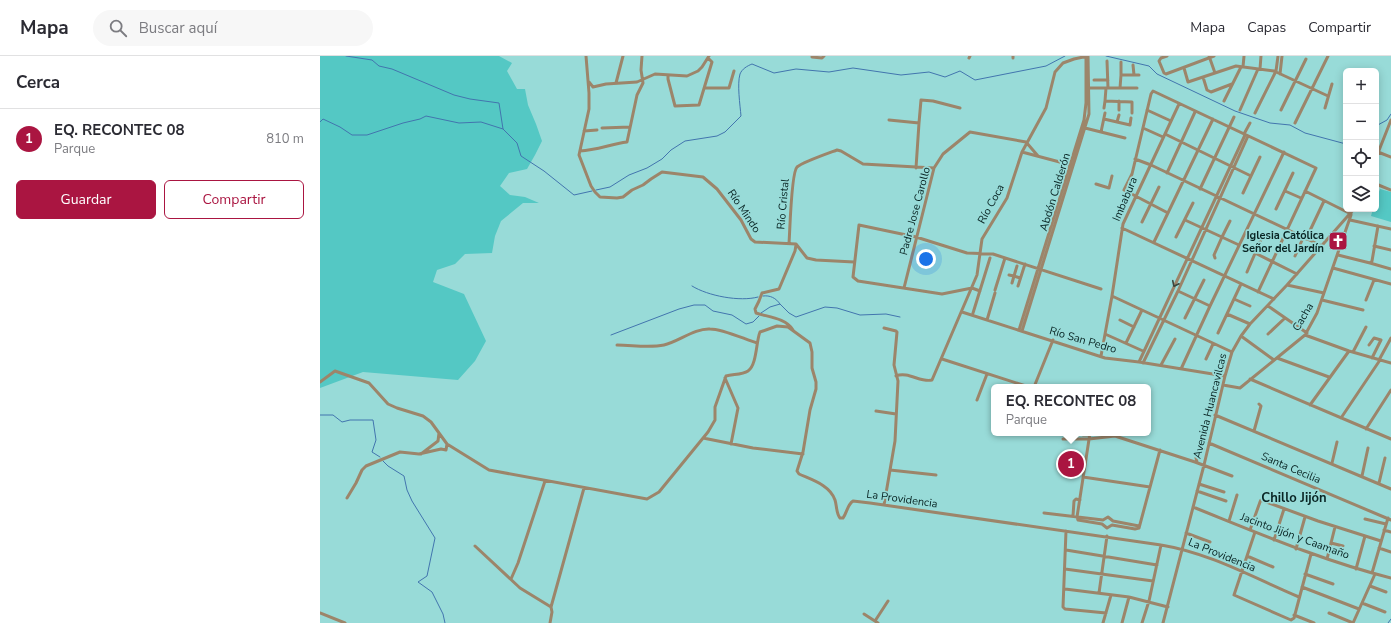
<!DOCTYPE html>
<html lang="es">
<head>
<meta charset="utf-8">
<style>
  :root { --surface:#fff; --page:#f7f7f7; --text:#2b2b33; --muted:#7c7c81; --line:#e1e1e2; --accent:#aa1541 }
  body { margin:0; font-family:"Nunito Sans",sans-serif; background:var(--page); color:var(--text) }
  .controls { position:absolute; right:12px; top:12px; display:grid; overflow:hidden; border-radius:6px; box-shadow:0 2px 10px #0003 }
  .controls button { width:36px; height:36px; display:grid; place-items:center; padding:0; border:0; border-bottom:1px solid var(--line); background:var(--surface); color:var(--text); font:20px sans-serif }
  .you { position:absolute; left:606px; top:203px; width:14px; height:14px; margin:-10px; border:3px solid #fff; border-radius:50%; background:#1a73e8; box-shadow:0 0 0 6px #1a73e833 }
  .badge { display:grid; place-items:center; width:26px; height:26px; border-radius:50%; background:var(--accent); color:#fff; font-size:13px; font-weight:700 }
  .pin { position:absolute; translate:-50% -50%; border:2px solid #fff; box-shadow:0 1px 4px #0006 }
  .popup { position:absolute; left:671px; top:328px; width:160px; height:52px; box-sizing:border-box; display:grid; place-content:center; border-radius:6px; background:var(--surface); filter:drop-shadow(0 1px 3px #0005); font-size:13px; white-space:nowrap; color:var(--muted) }
  .popup b { font-size:15px; color:var(--text) }
  .popup::after { content:''; position:absolute; left:50%; top:100%; margin-left:-8px; border:8px solid transparent; border-top-color:var(--surface) }
  .list { margin:0; padding:0; list-style:none }
  h2 { display:flex; justify-content:space-between; align-items:center; height:52px; margin:0; padding:0 16px; font-size:17px }
  h2 small { font-size:13px; font-weight:400; color:var(--muted) }
  .list li { display:grid; grid-template-columns:26px 1fr auto; gap:12px; align-items:center; box-sizing:border-box; height:60px; padding:0 16px; border-top:1px solid var(--line) }
  .list b { display:block; font-size:15px; white-space:nowrap }
  .list p { margin:0; font-size:13px; white-space:nowrap; color:var(--muted) }
  .list em { font-size:13px; font-style:normal; color:var(--muted) }
  .actions { display:flex; gap:8px; padding:12px 16px }
  .actions a { flex:1; padding:9px 0; border:1px solid var(--accent); border-radius:6px; text-align:center; font-size:14px; color:var(--accent) }
  .actions .main { background:var(--accent); color:#fff }
  .icon { flex:none; width:22px; height:22px; fill:none; stroke:currentColor; stroke-width:2; stroke-linecap:round; stroke-linejoin:round }
  .map { position:relative; flex:none; width:1071px; height:567px; overflow:hidden }
  header { display:flex; align-items:center; gap:24px; box-sizing:border-box; height:56px; padding:0 20px; background:var(--surface); border-bottom:1px solid var(--line) }
  header strong { font-size:19px }
  nav { display:flex; gap:22px; margin-inline-start:auto; font-size:14px }
  .search { width:280px; height:36px; background:var(--page); display:flex; align-items:center; gap:10px; box-sizing:border-box; padding:0 14px; border-radius:22px; color:var(--muted); font-size:15px }
  main { display:flex }
  aside { flex:1; background:var(--surface) }
  .map>svg:first-child { display:block }
  .green { fill:#54c8c4 }
  .lines { fill:none; stroke-linecap:round; stroke-linejoin:round }
  .stream { stroke:#4275ae; stroke-width:1 }
  .minor { stroke:#9c856a; stroke-width:3 }
  .oneway { stroke:#3c463c }
  .labels { text-anchor:middle; dominant-baseline:central; stroke-width:3.5; stroke-linejoin:round; paint-order:stroke }
  .street-label { font-size:11px; fill:#082423; stroke:#98dbd8 }
  .poi-label { font-size:11px; font-weight:bold; fill:#082423; stroke:#98dbd8; text-anchor:end }
  .quarter-label { font-size:13px; font-weight:bold; fill:#082423; stroke:#98dbd8 }
</style>
</head>
<body>
<header>
<strong>Mapa</strong>
<div class="search"><svg class="icon" aria-label="search" viewBox="0 0 24 24"><circle cx="10" cy="10" r="6"/><path d="M15 15l6 6"/></svg>Buscar aquí</div>
<nav><a>Mapa</a><a>Capas</a><a>Compartir</a></nav>
</header>
<main>
<aside>
<h2>Cerca<small></small></h2>
<ul class="list">
<li><span class="badge">1</span><div><b>EQ. RECONTEC 08</b><p>Parque</p></div><em>810 m</em></li>
</ul>
<div class="actions"><a class="main">Guardar</a><a>Compartir</a></div>
</aside>
<div class="map">
<svg width="1071" height="567" viewBox="0 0 1071 567">
  <rect width="100%" height="100%" fill="#98dbd8"/>
  <!-- green -->
  <path class="green" d="M0,0H179L192,7L187,15L197,33H205L208,49L216,68L222,85L215,99L207,113L189,117L180,130L190,139L205,141L219,147H203L181,165L175,180L172,197L145,198L135,208L117,214L113,226L144,238L166,285L155,305L138,324L43,316L0,332Z
    M1060,133L1071,136V166L1051,160L1053,153H1056V144Z"/>
  <g class="lines">
    <!-- stream -->
    <path class="stream" d="M26,0L52,4L59,10L72,13L134,39L150,43L179,47L183,73L197,87L201,100L224,115L254,139L272,135
      M786,0L829,10L837,18L915,55L950,67L970,69L985,77L1026,88
      M0,66L3,63L20,71L32,79H47L83,67L100,63L106,60L139,67L161,66L183,73
      M1056,70L1067,64L1071,58
      M276,134L290,131L309,119L327,112L342,103L351,94L365,85L397,80L405,76L421,60C420,49 417,28 420,18C422,13 427,10 432,8L454,17L476,13L509,16L533,12L581,19L609,16L625,21L640,15L655,24L726,10L745,0
      M372,230C388,240 420,246 438,241
      M443,240C450,239 456,242 460,248
      M441,257L450,251L460,248L469,257L476,261L505,251L517,252L540,259L566,258L580,261
      M291,279L359,253L374,249H385L393,255L412,259L426,268L433,266L439,260
      M0,359H13L22,366L30,364H53L56,384L52,396L60,401
      M63,405L68,410L84,420L87,434L92,445L115,482L107,520L98,526L112,536L123,558L125,567
      M1068,567L1071,563"/>
    <!-- minor -->
    <path class="minor" d="M266,0L269,37V53L259,99L271,130L275,136L280,141L297,142L303,141L312,134L323,129L331,123L342,116L383,121L397,133L421,164L431,183L435,186L476,188L487,202L496,204L534,206
      M847,0L841,2L839,5L844,17L846,18L894,0
      M889,0L895,17L883,21L887,34L891,36L912,28
      M492,1L502,2L504,0
      M649,2L650,0
      M693,2V0
      M787,5L788,32
      M813,9L814,19
      M923,11L924,0
      M864,12L868,26L883,21
      M940,13L941,0
      M895,17L916,10L954,15L1008,40
      M960,18L962,0
      M801,19V6
      M348,20V23L355,50L379,49L392,6L388,2
      M774,24H788
      M269,26L273,31L286,28L317,26L335,18L367,20L378,15L382,11L389,0
      M296,27L303,0
      M385,32H409L414,15
      M768,32H817
      M786,32L785,45L812,46V57
      M800,32L801,19H819
      M904,45L921,11
      M784,52L785,45
      M1005,52L1012,28
      M799,54V45
      M827,54L851,65
      M920,54L938,13
      M961,54L986,3
      M935,57L956,15L958,0
      M784,63L810,69L811,62
      M569,64L599,67L596,112
      M797,66L799,59
      M599,67L601,44L613,45L640,52
      M975,67L1008,0
      M282,72L310,71
      M765,72L805,82
      M823,72L843,81
      M264,75L277,74
      M781,76L785,57
      M845,78L931,120
      M924,78L930,67
      M260,95C277,94 291,88 307,86L317,39L323,27L321,14L322,0
      M702,96L751,109
      M1058,96L1071,101
      M1056,102L1071,64
      M815,103L831,109L1002,190
      M847,117L875,56
      M776,128L789,132L792,120
      M1056,128L1071,134
      M880,133L914,61
      M965,135L981,142
      M985,135L1031,158
      M923,137L940,101
      M956,153L973,117
      M848,157L804,134L812,118L831,38L833,35L996,112L938,236
      M865,164L919,189
      M1030,164L1071,173
      M822,166L839,131
      M802,172L954,243
      M856,181L873,147
      M986,183L1004,145
      M834,186L893,63
      M469,187C470,176 471,117 477,111C483,106 509,97 517,94L521,95L543,108L614,112
      M1054,190L1071,194
      M935,197L977,218
      M1018,199L1050,207L1052,205L1058,170
      M975,200L983,182
      M895,202L894,199L902,181L910,165
      M1050,207L1071,213
      M697,210L694,220L700,222
      M1013,212L1071,228
      M927,216L943,179
      M689,219L694,220L692,227
      M967,229L1004,237
      M698,230L705,208
      M584,232L614,112L623,98L650,76L706,86L718,100
      M675,234L685,202
      M660,235L652,232L622,238L538,225L533,221L539,169L596,181L647,197L673,198L781,233
      M858,235L890,250
      M792,240L912,296
      M914,243L930,250
      M1002,244L1043,254
      M1046,244L1054,224
      M948,250L987,277
      M642,256L785,302L819,306L905,320
      M653,257L670,202
      M907,258L930,268
      M865,262L884,224
      M667,264L675,237
      M800,264L814,271
      M564,272L576,275L577,276L574,309L578,325L575,385L564,449
      M473,274C466,262 448,261 436,257L435,253L439,245L442,237L459,233L475,195L476,189
      M699,274L764,64L766,47V0
      M898,277L921,228
      M785,278L823,295
      M948,278L965,262
      M985,279L1029,295L1071,307
      M921,280L954,304
      M806,287L822,254
      M297,289C312,289 329,292 344,289C358,286 375,272 390,273C403,273 424,283 437,287
      M1049,289L1054,282L1061,284L1052,302
      M1033,296L1046,271
      M781,300L792,240L803,168L859,48
      M957,302L1009,321
      M622,303L709,331
      M886,303L893,288
      M1059,304L1071,282
      M819,306L925,79
      M823,307L858,235L928,80
      M841,309L855,283
      M861,313L890,250L964,96
      M576,320C588,315 601,327 612,324L657,219L662,183L687,142L702,96L726,52L735,16L743,7L754,3L768,0L769,58L702,275
      M405,322L418,352L411,388
      M930,323L1071,383
      M0,326L15,315L49,327L68,348L77,352L103,360L111,366L127,388L169,414L327,443L339,436L388,376L395,364V351L406,320C413,318 422,319 428,315C437,309 436,285 440,276L457,270L468,271L490,287L492,296V312L496,326V333L490,354L483,396L477,415L479,418C492,424 510,429 515,444C517,450 516,457 520,462H523C527,457 527,449 533,445L550,447L841,489C890,497 934,522 979,541
      M903,329L920,332L985,279L997,257L1031,159
      M714,331L733,284
      M657,344L667,318
      M990,349L1029,295
      M556,355L576,358
      M895,359L1071,433
      M1021,362L1060,304
      M1046,373L1071,334
      M934,375L941,350L939,348
      M762,377L763,379H770
      M383,382L433,392L483,398
      M743,383H769L795,380L875,406L912,420
      M889,387L1071,464
      M101,398L118,385L119,377
      M877,406L876,402L883,393
      M1012,407L1017,386
      M570,414L616,419
      M1042,420L1048,392
      M763,421L830,431
      M1059,427L1065,402
      M879,428L904,436
      M877,435L906,445
      M27,442L36,427L42,414L46,410L80,396L99,398L121,393L126,394L127,388
      M873,451C938,477 1003,505 1071,522
      M724,457L783,464L788,461L793,465L819,470
      M753,460L754,445L756,443L760,444
      M757,461L758,464L782,468L787,472L792,469L815,473L819,472L840,394
      M757,461L770,377
      M1045,463L1066,468
      M909,465L917,439
      M930,474L940,446L941,444L998,465L1061,485
      M1064,474L1071,476
      M746,475L743,551L745,553L786,557
      M935,476L914,539L971,564L974,562L991,498
      M866,477L890,486
      M954,484L964,453
      M1011,487L1023,490
      M155,490L200,532L231,551
      M1059,492L1071,496
      M976,493L985,461
      M746,494L837,509
      M927,500L953,511
      M1007,503L1015,471
      M745,513L833,525
      M1036,513L1045,480
      M1052,517L1068,462
      M985,518L1013,528
      M191,523L198,507L225,425
      M1050,530L1066,536
      M982,531L1039,553
      M745,533L809,541L848,551
      M779,537L787,480
      M1042,547L1065,556
      M0,557L25,567
      M1009,557L1033,567
      M544,558L558,567
      M974,559L994,567
      M555,565L568,545
      M230,567L232,556L231,551L264,432
      M783,567L791,539
      M802,567L809,541
      M822,567L829,545L841,489
      M843,567L884,409L905,320L912,296L921,280L930,268L967,229L1034,153
      M1033,567L1055,518"/>
  </g>
  <!-- one-way arrows -->
  <defs><path id="oneway-chevron" d="M-2-3.5L2.5 0L-2 3.5" fill="none" stroke-width="1.6" stroke-linecap="round" stroke-linejoin="round"/></defs>
  <use class="oneway" href="#oneway-chevron" transform="translate(855 228) rotate(116)"/>
  <!-- icons -->
  <defs>
    <symbol id="church-square" viewBox="-11 -11 22 22"><rect x="-9" y="-9" width="18" height="18" rx="4" fill="#aa1541" stroke="#98dbd8"/><path d="M-1.2-6h2.4v3.5h3.3v2.4h-3.3V6h-2.4V-.1h-3.3v-2.4h3.3Z" fill="#fff"/></symbol>
  </defs>
  <g fill-rule="evenodd">
    <use href="#church-square" x="1007" y="174" width="22" height="22"/>
  </g>
  <g class="labels">
    <!-- street labels -->
    <g class="street-label">
      <text transform="translate(735 136) rotate(-73)">Abdón Calderón</text>
      <text transform="translate(805 143) rotate(-67)">Imbabura</text>
      <text transform="translate(463 148) rotate(-85)">Río Cristal</text>
      <text transform="translate(671 148) rotate(-61)">Río Coca</text>
      <text transform="translate(424 155) rotate(56)">Río Mindo</text>
      <text transform="translate(595 155) rotate(-75)">Padre Jose Carollo</text>
      <text transform="translate(983 261) rotate(-60)">Cacha</text>
      <text transform="translate(763 284) rotate(16)">Río San Pedro</text>
      <text transform="translate(890 350) rotate(-76)">Avenida Huancavilcas</text>
      <text transform="translate(971 412) rotate(23)">Santa Cecilia</text>
      <text transform="translate(582 443) rotate(8)">La Providencia</text>
      <text transform="translate(975 480) rotate(20)">Jacinto Jijón y Caamaño</text>
      <text transform="translate(902 499) rotate(22)">La Providencia</text>
    </g>
    <!-- poi labels -->
    <g class="poi-label">
      <text x="1004" y="179">Iglesia Católica<tspan x="1004" dy="13">Señor del Jardín</tspan></text>
    </g>
    <!-- quarter labels -->
    <g class="quarter-label">
      <text x="974" y="442">Chillo Jijón</text>
    </g>
  </g>
</svg>
<div class="controls">
<button>+</button>
<button>−</button>
<button><svg class="icon" aria-label="locate" viewBox="0 0 24 24"><circle cx="12" cy="12" r="6"/><path d="M12 2v4M12 18v4M2 12h4M18 12h4"/></svg></button>
<button><svg class="icon" aria-label="layers" viewBox="0 0 24 24"><path d="M12 4l9 5-9 5-9-5zM3 14l9 5 9-5"/></svg></button>
</div>
<div class="you"></div>
<div class="pin badge" style="left:751px;top:408px">1</div>
<div class="popup"><b>EQ. RECONTEC 08</b>Parque</div>
</div>
</main>
</body>
</html>
